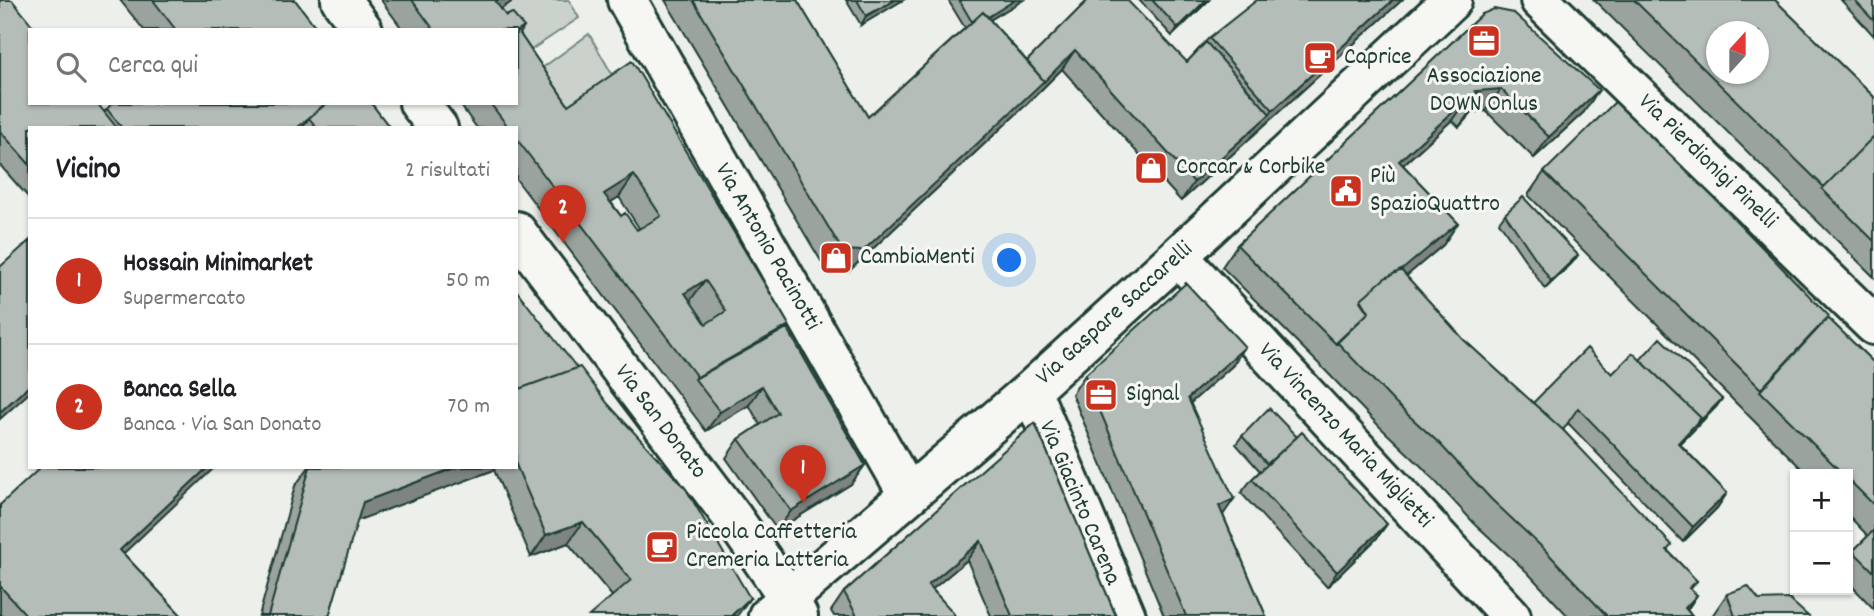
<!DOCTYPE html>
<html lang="it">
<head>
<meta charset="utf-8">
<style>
  :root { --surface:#fff; --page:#f6f6f6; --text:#202124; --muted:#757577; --line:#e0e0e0; --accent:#c8321e }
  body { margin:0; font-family:Dekko,sans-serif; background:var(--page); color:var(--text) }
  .controls { position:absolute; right:21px; bottom:21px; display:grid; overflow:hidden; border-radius:0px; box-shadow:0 2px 5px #0004 }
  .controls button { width:63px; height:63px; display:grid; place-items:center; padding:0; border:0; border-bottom:2px solid var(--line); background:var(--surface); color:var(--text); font:35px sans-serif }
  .compass { position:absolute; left:1706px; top:21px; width:63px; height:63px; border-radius:50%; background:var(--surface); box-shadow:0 2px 5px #0004; rotate:21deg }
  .you { position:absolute; left:1010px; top:261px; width:24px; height:24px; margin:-18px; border:5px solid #fff; border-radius:50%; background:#1a73e8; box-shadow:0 0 0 10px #1a73e833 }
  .badge { display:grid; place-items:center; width:46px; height:46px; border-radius:50%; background:var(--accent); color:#fff; font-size:23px; font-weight:700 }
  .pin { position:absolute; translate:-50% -58px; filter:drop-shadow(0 2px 4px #0008) }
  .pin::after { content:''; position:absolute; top:37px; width:24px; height:21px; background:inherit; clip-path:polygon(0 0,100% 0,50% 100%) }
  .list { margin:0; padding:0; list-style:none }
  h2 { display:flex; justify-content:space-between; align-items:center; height:91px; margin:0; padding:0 28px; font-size:30px }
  h2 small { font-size:23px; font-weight:400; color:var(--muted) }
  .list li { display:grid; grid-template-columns:46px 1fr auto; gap:21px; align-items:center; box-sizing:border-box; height:126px; padding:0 28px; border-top:2px solid var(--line) }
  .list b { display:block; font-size:26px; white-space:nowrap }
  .list p { margin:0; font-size:23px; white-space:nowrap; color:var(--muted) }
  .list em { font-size:23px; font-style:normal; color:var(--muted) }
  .icon { flex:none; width:38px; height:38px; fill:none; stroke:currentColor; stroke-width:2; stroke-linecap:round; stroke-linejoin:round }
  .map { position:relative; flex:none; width:1874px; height:616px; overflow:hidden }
  .search { position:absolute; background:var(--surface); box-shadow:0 2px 5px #0004; left:28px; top:28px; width:490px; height:77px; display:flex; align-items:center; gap:18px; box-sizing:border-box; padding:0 24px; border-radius:0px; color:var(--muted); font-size:26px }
  .panel { position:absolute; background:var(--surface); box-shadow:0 2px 5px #0004; left:28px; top:126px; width:490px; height:343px; border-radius:0px }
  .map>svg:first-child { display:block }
  .green { fill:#cbd2cc; stroke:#758880; stroke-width:2 }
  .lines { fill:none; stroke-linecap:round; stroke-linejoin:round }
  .street-casing { stroke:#1f3d34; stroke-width:44 }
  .secondary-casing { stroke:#1f3d34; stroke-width:44 }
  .street { stroke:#f6f6f2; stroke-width:38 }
  .secondary { stroke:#f6f6f2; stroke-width:38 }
  .wall { fill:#9ba39e; stroke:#1f3d34; stroke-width:2; fill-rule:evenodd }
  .shaded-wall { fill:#7e8481; stroke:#1f3d34; stroke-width:2 }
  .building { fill:#b4bdb8; stroke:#1f3d34; stroke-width:2; fill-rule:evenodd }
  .labels { text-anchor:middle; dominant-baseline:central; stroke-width:6; stroke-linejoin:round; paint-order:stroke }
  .poi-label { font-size:24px; fill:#1f3d34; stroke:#f6f6f2; text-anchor:start }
  .street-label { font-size:24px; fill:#1f3d34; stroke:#f6f6f2 }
</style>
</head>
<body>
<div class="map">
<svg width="1874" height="616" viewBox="0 0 1874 616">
  <rect width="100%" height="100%" fill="#edefea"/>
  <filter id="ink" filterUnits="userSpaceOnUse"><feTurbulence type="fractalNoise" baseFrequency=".0143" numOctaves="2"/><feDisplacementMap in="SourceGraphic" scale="14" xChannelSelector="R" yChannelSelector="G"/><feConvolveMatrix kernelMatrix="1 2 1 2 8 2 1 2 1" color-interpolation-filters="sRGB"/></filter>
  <g filter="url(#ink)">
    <!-- green -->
    <path class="green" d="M514,0H569L579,18L516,60V30L481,23Z
      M589,34L617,83L553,127L523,82Z"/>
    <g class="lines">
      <defs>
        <path id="street" d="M627,0L908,494
          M1540,0L1874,325
          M1178,256L1511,616
          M1031,390L1126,616
          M768,616L1031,390L1178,256L1452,0"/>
        <path id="secondary" d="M341,0L363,30
          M419,103L438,128
          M516,231L733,518L788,597L798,616"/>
      </defs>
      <!-- street casing -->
      <use href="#street" class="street-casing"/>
      <!-- secondary casing -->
      <use href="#secondary" class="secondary-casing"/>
      <!-- street -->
      <use href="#street" class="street"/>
      <!-- secondary -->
      <use href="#secondary" class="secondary"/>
    </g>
    <!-- wall -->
    <path class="wall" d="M0,0L104,112L107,109L371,103L390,128H30V199L0,165Z
      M120,0H295L318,30H144Z
      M381,0H514L501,9L506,16L524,27L520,34L568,105L787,328L865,465L851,484L777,530L726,458L739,439L760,425L749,405L706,431L516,179V128H477L459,103H516V30H403ZM619,197L639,228L637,230L621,216L611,202Z
      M665,0H797L868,117L965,28L948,0H1023L990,20L1027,61L1088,0L1187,62L1209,38L1402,0L1181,201L1062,69L1029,102L848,272L827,271Z
      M846,0H903L861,25Z
      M1139,0H1209L1172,36Z
      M1594,0H1775L1874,97V277Z
      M1841,0H1874V36Z
      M1482,14L1584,112L1534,158L1486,111L1472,112L1459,127L1452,120L1403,165L1458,223L1443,245L1406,276L1464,340L1533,403L1612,374L1640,360L1722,399L1716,407L1680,444L1727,493L1717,508L1683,542L1568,423L1563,430L1668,551L1697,581L1690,590L1697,595L1687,610L1692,616H1568L1527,572L1474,523L1422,467L1379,426L1321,366L1222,267L1237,245Z
      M1544,172L1828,318L1874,363V609L1848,582V558L1853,551L1868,536L1848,515V474H1807L1528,195Z
      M1505,214L1578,255L1572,263L1545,289L1499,222Z
      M516,290L750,598L612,596L568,543L531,557L494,470L357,520L329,616H259L295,486L309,467H516Z
      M1232,366L1190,403L1223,515L1266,616H1164L1072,394L1085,375Z
      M1035,423L1116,616H991L967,560L932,589L955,616H834L831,611L844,592Z
      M1242,436L1297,437L1387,524L1376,539L1327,587L1241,493L1252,479L1260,471L1236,444Z
      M0,505L124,554L182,616H0Z
      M1727,594L1759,600L1808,616H1712Z"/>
    <!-- shaded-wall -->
    <path class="shaded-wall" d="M499,0H514L481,23L496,2Z
      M895,0H903L861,25L866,16Z
      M1015,0H1023L968,33L974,25Z
      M1206,0H1209L1172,36L1178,28Z
      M1393,0H1402L1181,201L1194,182L1270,114L1273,110Z
      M1075,50L1062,69L1029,102L848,272L827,271L842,250Z
      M1501,89L1486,111L1472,112L1459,127L1474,106L1475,91Z
      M1599,90L1584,112L1534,158L1549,137Z
      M1467,99L1452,120L1384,182L1399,161Z
      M311,115L302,128H297Z
      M634,175L619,197L589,215L604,194Z
      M1458,223L1443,245L1385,294L1362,300Z
      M1578,255L1572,263L1545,289L1551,281Z
      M705,280L690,301L685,293Z
      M789,325L774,347L695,379L697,377Z
      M1245,347L1232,366L1175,417L1188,398Z
      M30,385V392L0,419V412Z
      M762,386L749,405L706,431L720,412Z
      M1722,399L1716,407L1667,457L1678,443L1701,418Z
      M865,465L851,484L777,530L791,511Z
      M208,467H215L105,571L120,550Z
      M457,467H496L494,470L348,524L363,502Z
      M1727,493L1717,508L1683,542L1693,527Z
      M1234,499L1221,518L1219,506Z
      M583,522L568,543L531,557L546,535Z
      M1387,524L1376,539L1327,587L1337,572Z
      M981,541L967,560L915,604L928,585Z
      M1697,595L1683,616L1685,608Z
      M750,598L737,616H731Z"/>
    <!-- building -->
    <path class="building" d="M0,0H12L36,30H30V103H97L117,128H30V165L0,131Z
      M153,0H295L318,30H176Z
      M412,0H499L496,2L506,16L512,13L524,27L518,31L568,105L632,61L789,325L697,377L516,138V128H509L490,103H516V30H434ZM634,175L661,216L637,230L625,213L621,216L604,194ZM705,280L726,311L706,324L685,293Z
      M693,0H797L868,117L983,12L1044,81L863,251L842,250Z
      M857,0H895L866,16Z
      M959,0H1015L988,17L983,12L972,22Z
      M1088,0H1127L1187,62L1206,42L1270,114L1194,182L1075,50L1043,83L1044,81L1027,61Z
      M1152,0H1206L1178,28Z
      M1257,0H1393L1273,110L1209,38Z
      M1634,0H1775L1874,97V136L1824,187ZM1717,32H1759V74H1717Z
      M1854,0H1874V21Z
      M1494,9L1514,13L1599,90L1549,137L1501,89L1475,91L1482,98L1474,106L1467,99L1399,161L1458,223L1402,270L1385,278L1361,299L1360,301L1368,313L1336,344L1237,245L1482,14Z
      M1615,102L1715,199L1829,316L1761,389L1544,172Z
      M112,103H326L297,128H122L107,109Z
      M327,103H371L390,128H317L309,118Z
      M1874,136V241L1822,189Z
      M1523,197L1578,255L1551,281L1505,214Z
      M30,240V385L0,412V267Z
      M1401,270L1464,340L1563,430L1672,545L1667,550L1697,581L1689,588L1697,595L1685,608L1692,616H1607L1544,549L1491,499L1439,443L1395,403L1337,342L1369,312L1361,299L1385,278Z
      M1186,283L1245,347L1188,398L1234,499L1219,506L1266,616H1186L1085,375Z
      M516,290L577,368L516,390Z
      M1828,318L1874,363V505L1848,479V474H1843L1760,391Z
      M787,328L865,465L791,511L739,439L778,413L762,386L720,412L695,379Z
      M1660,338L1722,399L1696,425L1701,418L1640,360Z
      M1587,348L1612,374L1633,353L1701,418L1678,443L1727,493L1693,527L1578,408L1563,430L1533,403Z
      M580,367L608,404L686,489L750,598L731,616H589L631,580L583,522L546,535L516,465V390Z
      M1269,408L1297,437L1267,464L1242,436Z
      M1035,423L1116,616H1012L981,541L928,585L952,611L955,616H857L844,592Z
      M1302,432L1387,524L1337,572L1252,479Z
      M41,467H208L120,550L182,616H27L0,586V505Z
      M310,467H457L363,502L329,616H268Z
      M1874,530V572L1853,551Z
      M1748,586L1759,600L1789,599L1808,616H1735L1727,594Z"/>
  </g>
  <!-- icons -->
  <defs>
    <symbol id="office-square" viewBox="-11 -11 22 22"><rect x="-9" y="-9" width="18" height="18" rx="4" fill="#c8321e" stroke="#f6f6f2"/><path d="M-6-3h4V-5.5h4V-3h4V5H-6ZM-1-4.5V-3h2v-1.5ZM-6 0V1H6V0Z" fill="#fff"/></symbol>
    <symbol id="cafe-square" viewBox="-11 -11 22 22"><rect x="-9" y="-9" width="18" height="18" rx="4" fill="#c8321e" stroke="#f6f6f2"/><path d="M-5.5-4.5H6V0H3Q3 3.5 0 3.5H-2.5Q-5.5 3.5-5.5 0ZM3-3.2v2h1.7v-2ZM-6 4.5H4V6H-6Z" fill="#fff"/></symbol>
    <symbol id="shop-square" viewBox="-11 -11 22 22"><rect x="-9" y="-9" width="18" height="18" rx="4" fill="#c8321e" stroke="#f6f6f2"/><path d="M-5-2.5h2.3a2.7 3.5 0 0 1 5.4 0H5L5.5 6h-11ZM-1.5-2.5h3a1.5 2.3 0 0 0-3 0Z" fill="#fff"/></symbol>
    <symbol id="civic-square" viewBox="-11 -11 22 22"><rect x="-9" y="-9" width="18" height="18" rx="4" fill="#c8321e" stroke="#f6f6f2"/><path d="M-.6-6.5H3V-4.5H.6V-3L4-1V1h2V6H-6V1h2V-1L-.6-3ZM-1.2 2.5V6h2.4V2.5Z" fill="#fff"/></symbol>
  </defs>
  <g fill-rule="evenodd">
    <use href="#office-square" x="1465" y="22" width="38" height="38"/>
    <use href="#cafe-square" x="1301" y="39" width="38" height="38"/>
    <use href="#shop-square" x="1132" y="149" width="38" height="38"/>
    <use href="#civic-square" x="1327" y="172" width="38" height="38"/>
    <use href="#shop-square" x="817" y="239" width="38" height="38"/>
    <use href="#office-square" x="1082" y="376" width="38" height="38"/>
    <use href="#cafe-square" x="643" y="528" width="38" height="38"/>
  </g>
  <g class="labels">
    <!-- poi labels -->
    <g class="poi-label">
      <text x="1344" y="58">Caprice</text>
      <text x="1484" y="77" text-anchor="middle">Associazione<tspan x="1484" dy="28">DOWN Onlus</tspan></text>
      <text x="1176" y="168">Corcar &amp; Corbike</text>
      <text x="1370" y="177">Più<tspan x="1370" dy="28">SpazioQuattro</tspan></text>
      <text x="860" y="258">CambiaMenti</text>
      <text x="1126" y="395">Signal</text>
      <text x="686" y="533">Piccola Caffetteria<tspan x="686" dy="28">Cremeria Latteria</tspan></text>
    </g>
    <!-- street labels -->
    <g class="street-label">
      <text transform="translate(1707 162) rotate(44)">Via Pierdionigi Pinelli</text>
      <text transform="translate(767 247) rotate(60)">Via Antonio Pacinotti</text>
      <text transform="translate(1115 314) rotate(-42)">Via Gaspare Saccarelli</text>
      <text transform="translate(660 422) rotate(53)">Via San Donato</text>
      <text transform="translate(1345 436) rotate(47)">Via Vincenzo Maria Miglietti</text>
      <text transform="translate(1079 503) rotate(67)">Via Giacinto Carena</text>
    </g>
  </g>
</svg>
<div class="controls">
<button>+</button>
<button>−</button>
</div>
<svg class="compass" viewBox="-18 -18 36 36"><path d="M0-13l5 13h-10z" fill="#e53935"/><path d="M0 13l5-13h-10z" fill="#757577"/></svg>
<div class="you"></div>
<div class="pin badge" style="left:803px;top:503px">1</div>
<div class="pin badge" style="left:563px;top:243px">2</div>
<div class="search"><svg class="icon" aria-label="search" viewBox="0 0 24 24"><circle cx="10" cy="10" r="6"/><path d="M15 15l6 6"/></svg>Cerca qui</div>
<section class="panel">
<h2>Vicino<small>2 risultati</small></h2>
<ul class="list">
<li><span class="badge">1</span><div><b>Hossain Minimarket</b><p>Supermercato</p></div><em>50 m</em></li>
<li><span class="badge">2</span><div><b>Banca Sella</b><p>Banca · Via San Donato</p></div><em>70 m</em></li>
</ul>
</section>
</div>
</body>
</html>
